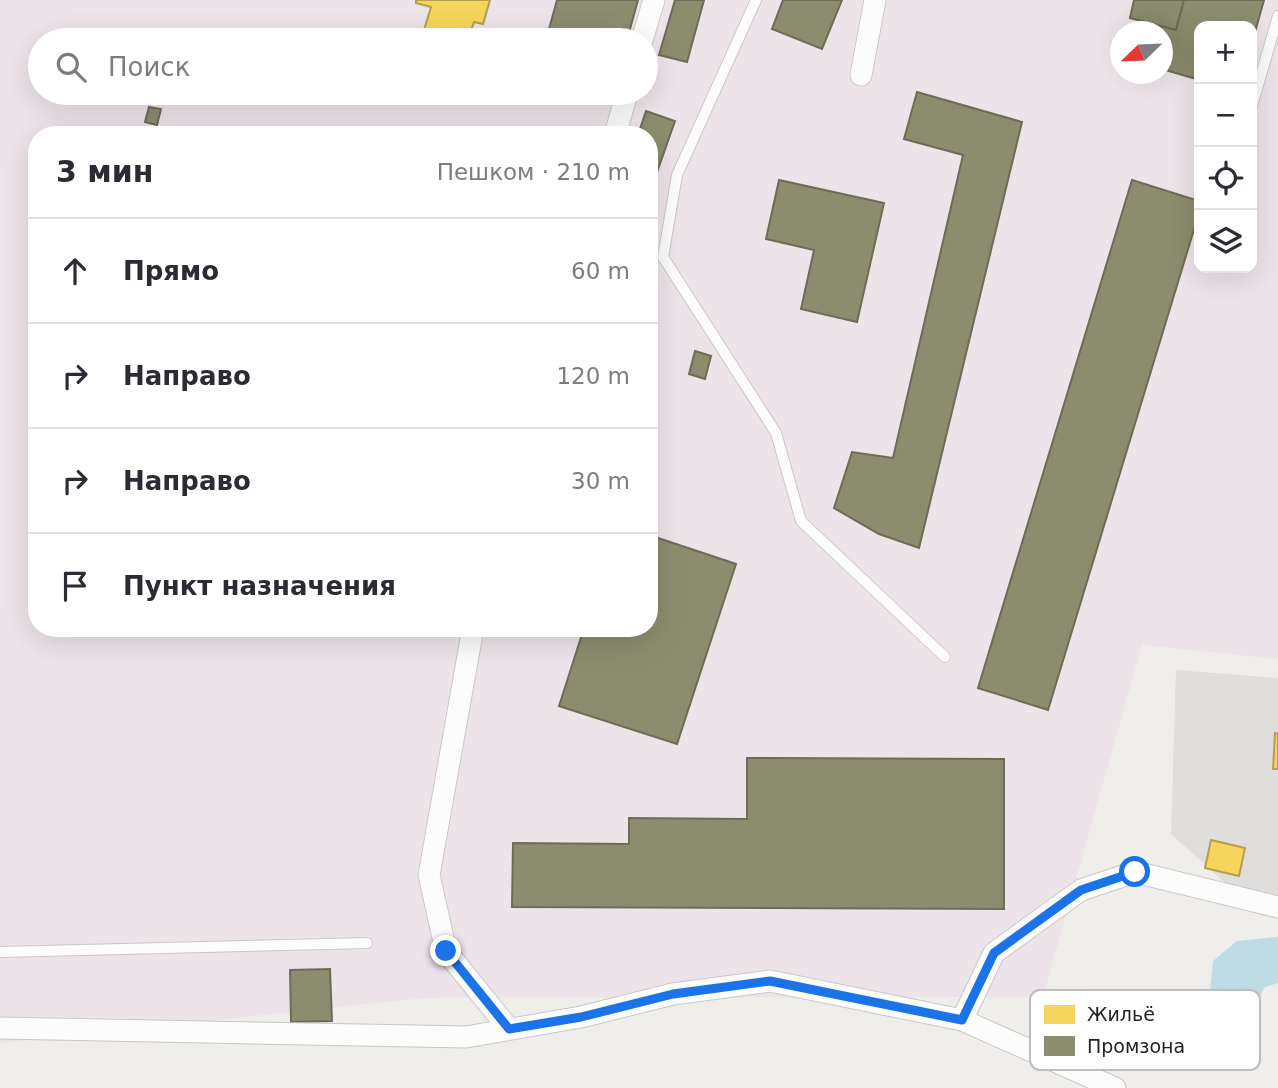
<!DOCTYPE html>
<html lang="ru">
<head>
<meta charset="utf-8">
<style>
  :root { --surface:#fff; --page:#f2f2f3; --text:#2b2b33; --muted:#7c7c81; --line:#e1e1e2 }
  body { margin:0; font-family:"DejaVu Sans",sans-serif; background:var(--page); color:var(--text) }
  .controls { position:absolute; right:21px; top:21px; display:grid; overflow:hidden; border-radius:14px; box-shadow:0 7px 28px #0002 }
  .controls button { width:63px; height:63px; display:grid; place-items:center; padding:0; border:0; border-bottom:2px solid var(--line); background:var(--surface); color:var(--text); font:35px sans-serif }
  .compass { position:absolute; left:1110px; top:21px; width:63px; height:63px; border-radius:50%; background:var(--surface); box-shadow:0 7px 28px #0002; rotate:247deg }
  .stop { position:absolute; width:21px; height:21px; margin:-16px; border:5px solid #1a73e8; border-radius:50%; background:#fff }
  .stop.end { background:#1a73e8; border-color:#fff; box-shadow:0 2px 7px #0008 }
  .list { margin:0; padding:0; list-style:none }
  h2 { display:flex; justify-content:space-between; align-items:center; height:91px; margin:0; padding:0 28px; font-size:30px }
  h2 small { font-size:23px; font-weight:400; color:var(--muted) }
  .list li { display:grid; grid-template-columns:46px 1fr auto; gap:21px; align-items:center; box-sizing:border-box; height:105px; padding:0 28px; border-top:2px solid var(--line) }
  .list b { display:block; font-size:26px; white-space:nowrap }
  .list em { font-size:23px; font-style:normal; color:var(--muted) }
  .icon { flex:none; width:38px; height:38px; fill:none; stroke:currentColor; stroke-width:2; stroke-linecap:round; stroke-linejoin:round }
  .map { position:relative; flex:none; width:1278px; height:1088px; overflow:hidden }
  .search { position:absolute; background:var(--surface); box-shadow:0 7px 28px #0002; left:28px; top:28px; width:630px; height:77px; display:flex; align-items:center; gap:18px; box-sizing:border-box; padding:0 24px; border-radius:38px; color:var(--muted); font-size:26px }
  .panel { position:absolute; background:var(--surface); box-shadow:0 7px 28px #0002; left:28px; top:126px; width:630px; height:511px; border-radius:28px }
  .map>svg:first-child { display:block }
  .residential { fill:#dfdedc }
  .industrial { fill:#ede4e9; fill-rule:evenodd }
  .water { fill:#bfdbe3 }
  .homes { fill:#f6d55c; stroke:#b69f4b; stroke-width:2 }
  .industry { fill:#8c8c6e; stroke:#6c6c57; stroke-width:2 }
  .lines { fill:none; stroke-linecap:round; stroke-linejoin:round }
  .service-casing { stroke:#c9c8c7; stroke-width:12 }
  .minor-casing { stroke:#c9c8c7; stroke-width:23 }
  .service { stroke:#fdfcfc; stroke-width:10 }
  .minor { stroke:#fdfcfc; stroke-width:21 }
  .route { stroke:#1a73e8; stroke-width:9 }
  .key { fill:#fff; stroke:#bdbdbd; stroke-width:2 }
  .key-label { font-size:19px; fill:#222 }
</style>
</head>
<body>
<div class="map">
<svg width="1278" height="1088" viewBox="0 0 1278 1088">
  <rect width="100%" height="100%" fill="#f0eeeb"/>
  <!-- residential -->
  <path class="residential" d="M1176,670L1278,678V913L1262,916L1171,834Z"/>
  <!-- industrial -->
  <path class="industrial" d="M0,0H1278V659L1142,645L1043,997L424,998L0,1043ZM1199,26H1252V268H1199ZM1120,32H1162V74H1120ZM40,40H646V93H40ZM37,135H649V628H37Z"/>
  <!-- water -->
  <path class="water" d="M1278,937V983L1265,987L1226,1056L1191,1045L1208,1011L1213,961L1237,941Z"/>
  <!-- homes -->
  <path class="homes" d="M416,0H490L483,24L474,22L468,40H421L431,7L416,3Z
    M1275,733L1278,734V769H1273Z
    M1211,840L1245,848L1239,876L1205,868Z"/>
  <!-- industry -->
  <path class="industry" d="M557,0H638L627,40H546Z
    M675,0H704L687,62L659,55Z
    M783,0H842L822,49L772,29Z
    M1134,0H1184L1176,30L1130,18Z
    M1184,0H1264L1252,43V26H1199V80L1162,69V32H1139L1142,21L1176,30Z
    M917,92L1022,122L919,548L879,534L834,508L852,452L893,458L963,155L904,139Z
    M578,93H612L609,102Z
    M149,107L161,109L157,125L145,122Z
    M646,111L675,121L650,192L649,135H638Z
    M779,180L884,203L857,322L801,309L814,250L766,239Z
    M1132,180L1199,201V213L1048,710L978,688Z
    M695,351L711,356L705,379L689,374Z
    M649,535L736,564L677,744L559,706L584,628H649Z
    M747,758L1004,759V909L512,907L513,843L629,844V818L747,819Z
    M330,969L332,1021L291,1022L290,970Z"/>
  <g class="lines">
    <defs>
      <path id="service" d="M756,0L677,175L663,257L776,433L801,521L945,657
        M1252,106L1278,16
        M0,952L367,943"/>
      <path id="minor" d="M642,40L654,0
        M861,75L875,0
        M615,135L627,93
        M473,628L429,875L446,951L509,1029
        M962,1020L994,953L1081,890L1135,872L1278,907
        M0,1028L466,1037L581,1017L673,994L770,981L962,1020L1115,1088"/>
    </defs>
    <!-- service casing -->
    <use href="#service" class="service-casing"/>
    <!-- minor casing -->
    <use href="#minor" class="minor-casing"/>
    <!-- service -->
    <use href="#service" class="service"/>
    <!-- minor -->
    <use href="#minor" class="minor"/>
  </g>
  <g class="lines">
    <!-- route -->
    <path class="route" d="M446,951L509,1029L581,1017L673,994L770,981L962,1020L994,953L1081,890L1135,872"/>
  </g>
  <!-- legend -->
  <rect x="1030" y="990" width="230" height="80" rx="10" class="key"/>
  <rect x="1044" y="1005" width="31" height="19" fill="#f6d55c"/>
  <rect x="1044" y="1036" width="31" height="20" fill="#8c8c6e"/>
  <g class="key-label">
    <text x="1087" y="1021">Жильё</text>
    <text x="1087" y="1053">Промзона</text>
  </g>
</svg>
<div class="controls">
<button>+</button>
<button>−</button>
<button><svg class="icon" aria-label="locate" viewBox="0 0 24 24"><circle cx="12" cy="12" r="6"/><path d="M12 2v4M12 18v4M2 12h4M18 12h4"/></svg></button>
<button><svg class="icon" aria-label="layers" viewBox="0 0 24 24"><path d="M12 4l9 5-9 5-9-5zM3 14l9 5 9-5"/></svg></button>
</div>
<svg class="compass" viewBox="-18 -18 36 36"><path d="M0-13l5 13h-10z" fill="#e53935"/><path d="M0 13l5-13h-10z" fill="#7c7c81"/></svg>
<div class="stop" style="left:1135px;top:872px"></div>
<div class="stop end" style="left:446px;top:951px"></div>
<div class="search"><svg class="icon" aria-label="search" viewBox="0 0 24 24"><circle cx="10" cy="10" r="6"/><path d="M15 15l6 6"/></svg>Поиск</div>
<section class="panel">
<h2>3 мин<small>Пешком · 210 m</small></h2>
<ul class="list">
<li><svg class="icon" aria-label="ahead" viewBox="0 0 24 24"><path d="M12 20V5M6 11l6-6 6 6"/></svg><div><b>Прямо</b></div><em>60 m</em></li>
<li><svg class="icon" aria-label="right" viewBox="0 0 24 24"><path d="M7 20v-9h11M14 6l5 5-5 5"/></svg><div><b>Направо</b></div><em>120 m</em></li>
<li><svg class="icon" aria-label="right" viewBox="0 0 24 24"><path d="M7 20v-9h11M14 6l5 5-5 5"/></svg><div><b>Направо</b></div><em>30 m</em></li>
<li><svg class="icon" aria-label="arrive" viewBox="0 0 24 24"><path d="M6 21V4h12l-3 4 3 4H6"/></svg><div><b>Пункт назначения</b></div></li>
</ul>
</section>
</div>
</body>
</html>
